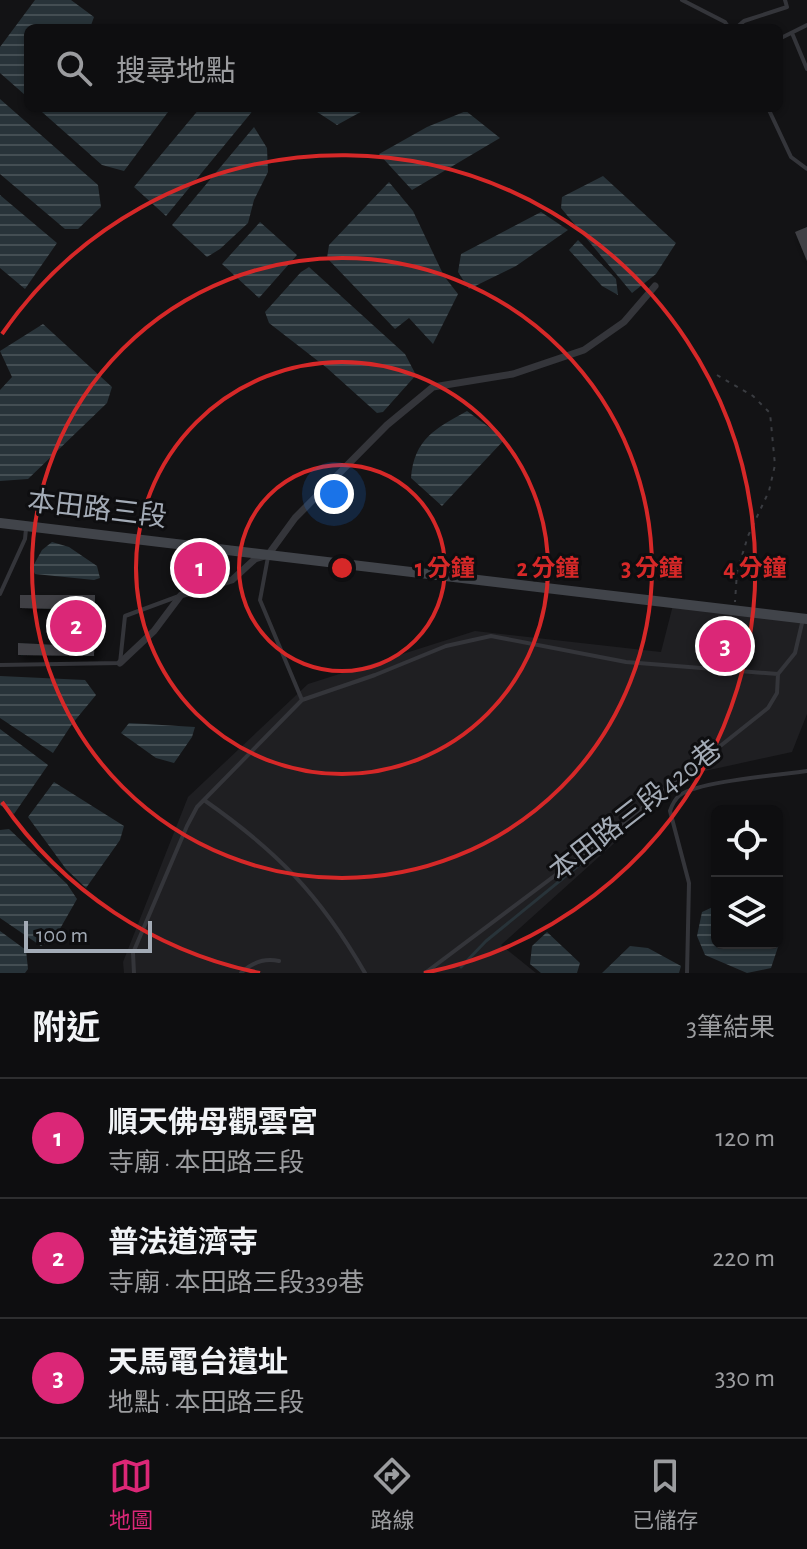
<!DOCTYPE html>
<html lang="zh-TW">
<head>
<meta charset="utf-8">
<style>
  :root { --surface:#0e0e10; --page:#171719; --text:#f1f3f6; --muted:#9b9c9f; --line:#2e2e30; --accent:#db2777 }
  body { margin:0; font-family:"Alegreya Sans","Noto Sans TC",sans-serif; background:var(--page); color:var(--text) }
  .controls { position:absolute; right:24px; bottom:24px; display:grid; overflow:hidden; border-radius:12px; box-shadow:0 2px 6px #0004 }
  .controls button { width:72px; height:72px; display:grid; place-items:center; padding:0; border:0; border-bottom:2px solid var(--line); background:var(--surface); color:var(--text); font:40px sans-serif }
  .scale { position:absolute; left:24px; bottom:20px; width:128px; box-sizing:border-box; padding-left:8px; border:4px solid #a3abb6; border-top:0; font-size:22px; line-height:28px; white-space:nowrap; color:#a3abb6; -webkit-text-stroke:6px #0e0e10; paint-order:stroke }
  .you { position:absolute; left:334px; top:494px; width:28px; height:28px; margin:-20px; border:6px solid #fff; border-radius:50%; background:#1a73e8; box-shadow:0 0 0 12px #1a73e833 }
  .badge { display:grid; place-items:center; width:52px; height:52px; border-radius:50%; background:var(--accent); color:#fff; font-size:26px; font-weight:700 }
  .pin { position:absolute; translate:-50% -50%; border:4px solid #fff; box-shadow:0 2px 8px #0006 }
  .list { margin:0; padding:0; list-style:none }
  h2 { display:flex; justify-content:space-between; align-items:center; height:104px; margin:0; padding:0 32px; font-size:34px }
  h2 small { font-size:26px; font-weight:400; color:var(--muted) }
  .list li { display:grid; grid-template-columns:52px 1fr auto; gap:24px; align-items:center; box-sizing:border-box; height:120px; padding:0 32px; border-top:2px solid var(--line) }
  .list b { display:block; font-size:30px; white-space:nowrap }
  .list p { margin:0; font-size:26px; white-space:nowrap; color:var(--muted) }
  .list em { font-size:26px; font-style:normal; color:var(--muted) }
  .icon { flex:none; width:44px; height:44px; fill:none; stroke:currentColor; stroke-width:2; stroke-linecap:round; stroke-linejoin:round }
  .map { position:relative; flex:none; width:807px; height:973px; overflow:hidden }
  .search { position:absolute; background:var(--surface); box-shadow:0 2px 6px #0004; left:24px; right:24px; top:24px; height:88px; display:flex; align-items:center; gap:20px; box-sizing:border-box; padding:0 28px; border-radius:12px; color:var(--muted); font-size:30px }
  .sheet { height:464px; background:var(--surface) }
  nav { display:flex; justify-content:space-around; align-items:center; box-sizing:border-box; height:112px; border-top:2px solid var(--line); background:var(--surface); font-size:22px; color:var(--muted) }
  nav a { display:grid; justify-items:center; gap:4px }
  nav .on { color:var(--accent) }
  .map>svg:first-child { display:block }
  .built { fill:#1f1f22 }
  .water { fill:url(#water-rules) }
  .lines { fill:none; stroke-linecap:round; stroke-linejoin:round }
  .stream { stroke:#283339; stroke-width:3 }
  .building { fill:#3f4145; filter:url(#shadow) }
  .path { stroke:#3a3c41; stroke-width:2; stroke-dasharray:4 6; stroke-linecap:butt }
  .lane { stroke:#34353a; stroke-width:4 }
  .street { stroke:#34353a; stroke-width:7 }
  .secondary { stroke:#41444a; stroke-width:10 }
  .ring { fill:none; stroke:#d62828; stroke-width:4 }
  .labels { text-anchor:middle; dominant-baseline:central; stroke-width:6; stroke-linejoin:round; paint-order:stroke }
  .street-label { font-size:28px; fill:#a3abb6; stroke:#0e0e10 }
  .centre { fill:#d62828; stroke:#0e0e10; stroke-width:4 }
  .ring-label { font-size:24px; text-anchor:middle; font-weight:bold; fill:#d62828; stroke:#0e0e10; stroke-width:6; stroke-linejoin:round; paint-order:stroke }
</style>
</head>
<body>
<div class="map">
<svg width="807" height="973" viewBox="0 0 807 973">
  <defs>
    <pattern id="water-rules" width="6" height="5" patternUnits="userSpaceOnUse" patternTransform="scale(2)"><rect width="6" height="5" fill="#283339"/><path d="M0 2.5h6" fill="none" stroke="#444e53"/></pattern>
    <filter id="shadow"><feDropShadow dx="4.5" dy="4.5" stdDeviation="4" flood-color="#0009"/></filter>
  </defs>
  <rect width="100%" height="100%" fill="#131315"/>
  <!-- built -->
  <path class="built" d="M673,605L807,621V714L792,752L691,774L501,945L536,973H124L123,962L188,797L308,684L475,631L661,652Z"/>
  <!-- water -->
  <path class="water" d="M35,0H71L94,17L90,28H28V94L25,95L0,73V47Z
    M0,99L98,185L101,207L78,229H65L0,174Z
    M45,108H171L124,171L102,165L42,112Z
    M200,108H253L251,113L166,216L134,187Z
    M311,108H368L337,125Z
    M466,111L500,138L412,190L379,154L427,127Z
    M254,127L267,148L268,172L254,200L248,223L220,249L207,257L172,225Z
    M603,176L676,243L656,274L632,293L561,208L562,197Z
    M389,182L413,211L444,276L458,294L433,344L409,318L395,329L327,258L329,245Z
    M0,195L57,243L25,289L0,268Z
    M541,212L568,230L516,266L469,289L458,272L461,254Z
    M260,222L297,255L259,298L222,264Z
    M578,240L616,279L618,295L602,286L569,250Z
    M309,267L405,354L416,375L383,412L377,413L327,368L269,323L265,312L301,272Z
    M43,324L112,387L107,403L28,479L0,481V390L12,377L0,351Z
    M467,411L505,439L442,506L411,478C414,439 436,428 467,411Z
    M52,542L69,547L97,566L100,578L94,580L35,574L32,568L42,550Z
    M0,676L85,680L96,695L72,724L53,753L0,718Z
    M129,723L195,727L192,737L174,763L156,758L121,733Z
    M0,729L48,765L14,814L0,805Z
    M54,782L124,826L120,840L86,888L66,869L28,817Z
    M9,829L67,884L77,899L57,934L41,946L0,918V830Z
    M717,905V943H777V912L783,932L771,968L747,973L705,955L697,936L702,912Z
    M0,931L26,950L28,969L25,973H0Z
    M547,932L580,963L577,973H541L530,964L532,946Z
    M630,946L648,948L681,966L679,973H602Z"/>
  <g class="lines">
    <!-- stream -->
    <path class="stream" d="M461,967L486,941L648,809"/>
  </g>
  <!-- building -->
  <path class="building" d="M807,227V261L795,232Z
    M187,558H212V578H187Z
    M20,595H95L94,656L18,655V643L57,645L58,609L20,608Z
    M703,627L751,632L748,664L699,659Z"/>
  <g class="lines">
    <!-- path -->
    <path class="path" d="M717,375L753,396L770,413L775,465L769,491L748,536L737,572L735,602"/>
    <!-- lane -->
    <path class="lane" d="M682,0L725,22L729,28
      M736,28L744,21L787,7L785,0
      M792,33L807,69
      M779,39L807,25
      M768,108L791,157L807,169
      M268,557L260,600L302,700L375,675L446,646L491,636L626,662L778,674
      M0,594L25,539L26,529
      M0,665L120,663L125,616L179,596
      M204,800C277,851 320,895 365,973
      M134,973L133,953L187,826L197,807L302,700
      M241,973C252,962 264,958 279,961
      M425,973L597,844L768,708L777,693L778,674L795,653L803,619
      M687,973L689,883L670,811C672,805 675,799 680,795C700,781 780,775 807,771"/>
    <!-- street -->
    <path class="street" d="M120,663L154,631L181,595L232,580L255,559L268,555L295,518L387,425L433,387L513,374L584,350L624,322L655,286"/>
    <!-- secondary -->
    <path class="secondary" d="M0,523L807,619"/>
  </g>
  <!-- distance rings -->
  <g class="ring">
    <circle cx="342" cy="568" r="103"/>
    <circle cx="342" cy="568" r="206"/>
    <circle cx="342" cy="568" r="310"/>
    <path d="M260 973A413 413 0 0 1 2 802M2 334A413 413 0 1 1 424 973"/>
  </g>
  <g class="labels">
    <!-- street labels -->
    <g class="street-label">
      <text transform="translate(97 510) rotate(7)">本田路三段</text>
      <text transform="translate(636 811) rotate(-38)">本田路三段420巷</text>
    </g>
  </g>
  <circle cx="342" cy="568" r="12" class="centre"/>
  <g class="ring-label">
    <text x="445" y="576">1 分鐘</text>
    <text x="548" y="576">2 分鐘</text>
    <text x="652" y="576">3 分鐘</text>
    <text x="755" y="576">4 分鐘</text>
  </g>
</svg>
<div class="controls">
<button><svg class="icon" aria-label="locate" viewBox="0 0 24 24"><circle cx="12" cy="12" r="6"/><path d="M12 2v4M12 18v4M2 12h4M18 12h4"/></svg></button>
<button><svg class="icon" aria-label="layers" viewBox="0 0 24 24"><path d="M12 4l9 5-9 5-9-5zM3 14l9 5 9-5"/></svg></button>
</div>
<div class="scale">100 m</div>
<div class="you"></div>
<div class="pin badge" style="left:200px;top:568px">1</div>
<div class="pin badge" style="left:76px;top:626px">2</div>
<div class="pin badge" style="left:725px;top:646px">3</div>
<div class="search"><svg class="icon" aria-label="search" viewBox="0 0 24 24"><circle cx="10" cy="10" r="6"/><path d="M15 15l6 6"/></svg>搜尋地點</div>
</div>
<section class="sheet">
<h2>附近<small>3筆結果</small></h2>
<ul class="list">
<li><span class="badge">1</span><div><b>順天佛母觀雲宮</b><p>寺廟 · 本田路三段</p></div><em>120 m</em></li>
<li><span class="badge">2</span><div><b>普法道濟寺</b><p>寺廟 · 本田路三段339巷</p></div><em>220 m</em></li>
<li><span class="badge">3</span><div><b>天馬電台遺址</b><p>地點 · 本田路三段</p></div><em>330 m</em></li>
</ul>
</section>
<nav>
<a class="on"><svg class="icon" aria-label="map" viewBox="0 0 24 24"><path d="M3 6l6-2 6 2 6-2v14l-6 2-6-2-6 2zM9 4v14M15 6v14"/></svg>地圖</a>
<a><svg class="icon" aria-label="directions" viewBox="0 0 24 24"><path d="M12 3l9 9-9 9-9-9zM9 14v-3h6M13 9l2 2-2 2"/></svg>路線</a>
<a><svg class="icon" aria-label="saved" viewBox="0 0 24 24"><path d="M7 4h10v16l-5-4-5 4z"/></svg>已儲存</a>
</nav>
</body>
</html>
